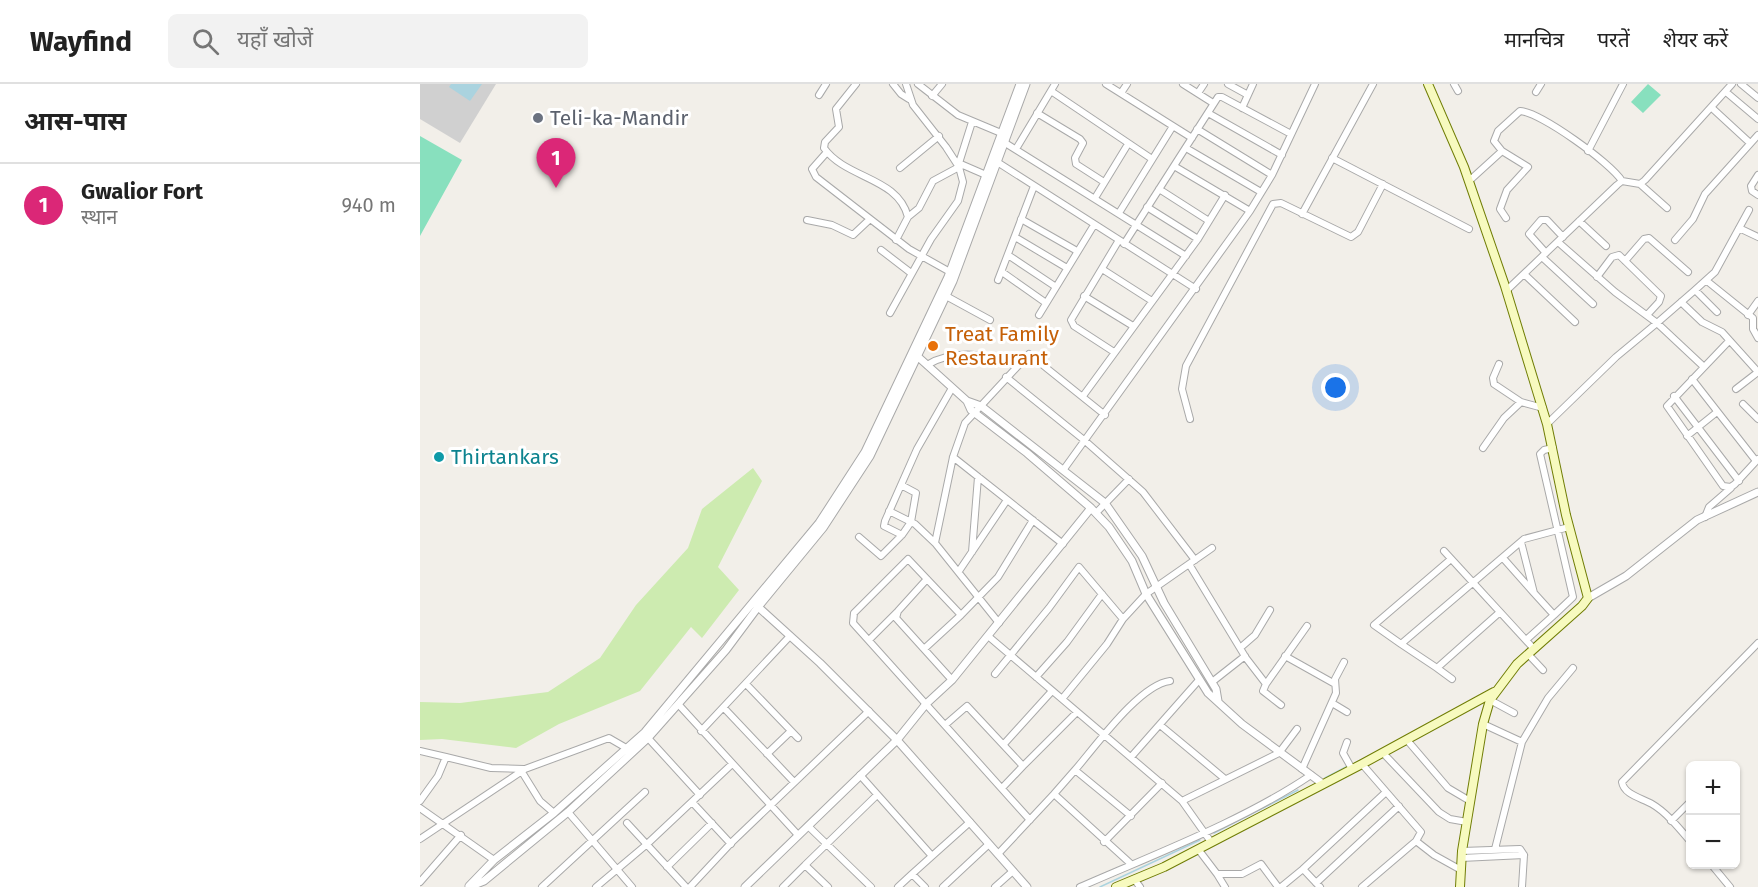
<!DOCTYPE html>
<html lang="hi">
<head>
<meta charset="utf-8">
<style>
  :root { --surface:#fff; --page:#f2f2f2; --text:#222; --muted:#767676; --line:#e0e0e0; --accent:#db2777 }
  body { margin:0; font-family:"Fira Sans","Noto Sans Devanagari",sans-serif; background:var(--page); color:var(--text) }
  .controls { position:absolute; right:18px; bottom:18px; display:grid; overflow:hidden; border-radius:9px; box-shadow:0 2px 4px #0004 }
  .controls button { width:54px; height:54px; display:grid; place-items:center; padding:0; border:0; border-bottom:2px solid var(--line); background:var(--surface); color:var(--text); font:30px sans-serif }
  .you { position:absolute; left:916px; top:304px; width:21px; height:21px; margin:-15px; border:4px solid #fff; border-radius:50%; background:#1a73e8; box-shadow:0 0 0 9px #1a73e833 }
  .badge { display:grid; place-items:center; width:39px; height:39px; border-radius:50%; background:var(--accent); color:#fff; font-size:20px; font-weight:700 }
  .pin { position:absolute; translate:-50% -50px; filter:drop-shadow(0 2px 3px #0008) }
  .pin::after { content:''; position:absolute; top:32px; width:21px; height:18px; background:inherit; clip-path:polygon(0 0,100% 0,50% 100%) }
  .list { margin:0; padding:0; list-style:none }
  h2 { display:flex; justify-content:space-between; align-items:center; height:78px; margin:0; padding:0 24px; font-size:26px }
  h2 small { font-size:20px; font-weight:400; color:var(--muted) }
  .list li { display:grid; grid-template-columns:39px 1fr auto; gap:18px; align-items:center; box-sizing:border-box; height:84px; padding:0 24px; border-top:2px solid var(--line) }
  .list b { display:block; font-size:22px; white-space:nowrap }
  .list p { margin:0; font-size:20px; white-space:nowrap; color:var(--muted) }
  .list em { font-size:20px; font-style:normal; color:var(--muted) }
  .icon { flex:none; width:33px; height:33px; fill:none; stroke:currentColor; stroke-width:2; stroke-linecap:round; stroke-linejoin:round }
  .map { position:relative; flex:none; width:1338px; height:803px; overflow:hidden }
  header { display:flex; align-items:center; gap:36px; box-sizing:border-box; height:84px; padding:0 30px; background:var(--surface); border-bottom:2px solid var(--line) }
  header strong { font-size:28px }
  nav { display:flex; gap:33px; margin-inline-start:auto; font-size:21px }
  .search { width:420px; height:54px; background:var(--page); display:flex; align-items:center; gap:15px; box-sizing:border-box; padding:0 21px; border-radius:9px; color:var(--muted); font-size:22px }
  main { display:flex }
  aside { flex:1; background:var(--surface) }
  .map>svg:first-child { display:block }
  .religious { fill:#d0d0d0 }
  .grass { fill:#cdebb0 }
  .pitch { fill:#88e0be }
  .water { fill:#aad3df }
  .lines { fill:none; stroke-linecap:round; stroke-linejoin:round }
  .stream { stroke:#aad3df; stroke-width:1.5 }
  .minor-casing { stroke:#a9a9a9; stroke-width:8 }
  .tertiary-casing { stroke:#a9a9a9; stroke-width:9 }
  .secondary-casing { stroke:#707d05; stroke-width:10 }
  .minor { stroke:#fff; stroke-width:6 }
  .tertiary { stroke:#fff; stroke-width:7 }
  .secondary { stroke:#f7fabf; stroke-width:8 }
  .worship-dot { fill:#6b7280; stroke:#fff; stroke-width:2 }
  .food-dot { fill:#e8710a; stroke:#fff; stroke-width:2 }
  .culture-dot { fill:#0f9aa8; stroke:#fff; stroke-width:2 }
  .labels { text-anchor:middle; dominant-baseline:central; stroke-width:6; stroke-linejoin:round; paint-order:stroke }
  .worship-label { font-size:21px; fill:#5b616d; stroke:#fff; text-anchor:start }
  .food-label { font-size:21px; fill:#c56008; stroke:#fff; text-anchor:start }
  .culture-label { font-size:21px; fill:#0d838f; stroke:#fff; text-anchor:start }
</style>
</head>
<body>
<header>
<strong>Wayfind</strong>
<div class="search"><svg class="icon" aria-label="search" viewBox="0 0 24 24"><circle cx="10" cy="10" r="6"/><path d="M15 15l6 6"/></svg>यहाँ खोजें</div>
<nav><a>मानचित्र</a><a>परतें</a><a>शेयर करें</a></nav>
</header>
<main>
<aside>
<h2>आस-पास<small></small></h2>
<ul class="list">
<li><span class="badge">1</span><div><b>Gwalior Fort</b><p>स्थान</p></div><em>940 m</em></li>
</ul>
</aside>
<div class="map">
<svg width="1338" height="803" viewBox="0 0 1338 803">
  <rect width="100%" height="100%" fill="#f2efe9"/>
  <!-- religious -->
  <path class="religious" d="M0,0H76L40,59L0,35Z"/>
  <!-- grass -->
  <path class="grass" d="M333,384L342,397L298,483L319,506L282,554L271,543L220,607L139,640L96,664L22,655L0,656V618L40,619L128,608L180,574L216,521L268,464L282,425Z"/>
  <!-- pitch -->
  <path class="pitch" d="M1228,0L1241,11L1223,29L1211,18Z
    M0,52L42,76L0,152Z"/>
  <!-- water -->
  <path class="water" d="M31,0H62L50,17L29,3Z"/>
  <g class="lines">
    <!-- stream -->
    <path class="stream" d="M935,679L949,672
      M905,694L926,683
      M794,749L878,706
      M680,803L780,756"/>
    <defs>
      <path id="minor" d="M436,0L416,25L419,43L405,58L404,64C426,95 478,93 488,133L476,156
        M473,0L481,10L489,15
        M498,0L538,31L581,49
        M686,0L772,54
        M763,0L793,19
        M808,0L828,11
        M1034,0L1038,7
        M1321,0L1338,14
        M631,7L732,75
        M1116,8L1121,0
        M1306,8L1338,35
        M701,9L707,0
        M778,9L784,0
        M399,11L406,0
        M512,12L522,0
        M822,24L833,0
        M1292,24L1330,59
        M617,29L660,55L663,59L655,74L656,80L684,98
        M788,29L862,71
        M777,45L852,91
        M582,57L766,172
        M766,64L841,108
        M596,65L635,0
        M1168,67L1203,0
        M407,68L392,85L396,93L489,165L530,188
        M912,74L1049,145
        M574,76L776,205
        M536,78L566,91
        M539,79L552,38
        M754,82L830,127
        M480,84L519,52
        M1338,91L1331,102L1332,107L1338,111
        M1049,97L1082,67
        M1220,100L1247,124
        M739,105L789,137
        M675,114L708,60
        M727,123L778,155
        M699,129L753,42
        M882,130L953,0
        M488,133L499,124L513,97L539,83
        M1086,134L1080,125L1087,106L1108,83L1082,67L1074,57L1078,47L1100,27C1120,28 1191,79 1202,97
        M601,135L657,167
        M387,136L412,141L433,151L450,135
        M1159,137L1186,162
        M1319,144L1338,153
        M595,153L647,184
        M1255,156L1273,135L1285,110L1338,51
        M704,160L798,13H802L871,50
        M461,166L491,189
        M1126,169L1109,150L1121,136H1127L1143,153
        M588,171L636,203
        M1122,173L1173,220
        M1205,177L1224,155L1229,154L1268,188
        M682,185L732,217
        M582,188L626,219
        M1104,190L1155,238
        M1177,193L1192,173L1199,171L1241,212L1239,218L1227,231
        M578,196L614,102
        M1287,197L1333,234V245L1338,254
        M1087,206L1197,101L1202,97L1220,100L1225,96L1312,0
        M1275,206L1295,188L1329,126
        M526,212L570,236
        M664,212L713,242
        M1261,218L1282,238L1302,248L1338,288
        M470,229L511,155L538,117L543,98L539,83L526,63L493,21L486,0
        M619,231L674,141
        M1328,231L1338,217
        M1309,257L1247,322L1303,402L1311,403L1315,400L1338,375
        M694,268L654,242L651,236L699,156
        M1079,280L1073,294L1074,300L1101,318L1123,324
        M507,281C533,265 570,269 596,282
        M1284,283L1237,239L1275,206L1297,228
        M586,293L664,356L723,408L775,476
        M1272,295L1336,377
        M1316,305L1338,288
        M663,312L778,155L805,111
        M1254,312L1319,397
        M1323,320L1338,335
        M770,335L762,305L766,282L853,120L861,119L931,153L938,148L963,100
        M1127,340L1196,273L1237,239L1195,208L1138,158
        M1267,352L1297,328
        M1063,364L1084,334L1101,318
        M533,373L643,460
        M644,385L830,127L852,91L895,0
        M481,401L496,409L491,438L482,451L464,442L465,437L497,365L532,304
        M469,427L495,440L515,459
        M676,429L709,395
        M1285,433L1289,423L1311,404
        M439,453L461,472L482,451
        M1024,467L1114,565
        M552,468L558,393
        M1083,474L1114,509L1101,458
        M769,480L826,574L846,600L843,607L861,621
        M539,487L587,416
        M507,495L478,527L476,534L532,596
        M1114,509L1134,531L1153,513L1120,370L1124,366L1133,364
        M1080,528L1017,584L981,560L1104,455L1149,443
        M579,539L515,459L533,373L545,339L609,270L685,331
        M568,552L762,717L791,758
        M449,556L477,528
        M1106,556L1134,531
        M981,560L954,541L1031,475
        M820,564L835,551L850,526
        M504,565L541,531
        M1108,570L1123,586
        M865,572L915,600
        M1017,584L1032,595
        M575,590L629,524L659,483L703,535L726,510L792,464
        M616,593L647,558L682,510
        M792,598L825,572
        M326,600L378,654
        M846,600L887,542
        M642,615L687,560L703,535
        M1070,616L1094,629
        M912,619L927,628
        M259,621L378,751
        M304,624L374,698
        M1063,640L1102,658L1075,765
        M525,641L547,622L603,682L657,628
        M740,641L805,695
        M281,647L370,552
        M228,654L280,711
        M987,656L1028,704L1050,717
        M927,658L923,669L932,685
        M1102,658L1128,614L1153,584
        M584,660L632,607
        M0,667L26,673
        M963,669L1019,728L1030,735L1047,738
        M347,670L371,647
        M711,673L779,596
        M882,685L916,609L915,595L924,578
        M102,688L120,717L134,729
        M440,691L512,772
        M582,704L603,682
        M634,710L655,686
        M0,717L18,692L26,673L71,684L104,685
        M762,717L859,669L877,645
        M272,718L311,760
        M0,724L74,776
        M148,728L212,803
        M711,732L655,686C676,662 719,601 750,597
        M610,736L433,539L434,529L488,475L541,531L578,493L613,436
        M1251,737L1270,718
        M207,739L266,803
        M388,742L451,803
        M0,755L105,685L189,654L208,665
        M996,757L1014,771L1041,786
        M1270,757C1259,744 1246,728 1232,720C1222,714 1204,711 1202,698L1338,559
        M684,758L742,699
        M778,765L797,790H822L841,780L858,803
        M1042,767L1100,765L1104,771
        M578,770L634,710L711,780
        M1041,774L1104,771L1102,803
        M1291,780L1310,803
        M247,783L292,739
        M883,785L966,708
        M797,790L805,803
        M714,795L720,803
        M0,798L41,751
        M896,799L979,722
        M122,803L225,708
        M176,803L226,761L312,680
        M270,803L312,758L449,627
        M363,803L385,781
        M408,803L385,781L457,711
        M478,803L492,790
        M505,803L492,790L550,738
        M523,803L569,760
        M575,803L593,787
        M660,803C735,770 823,737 891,691
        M861,803L883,785L900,803
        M942,803L996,757L1001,748L942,680"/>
      <path id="tertiary" d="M496,271L547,317L551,326L607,369L671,424L689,443L712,477L726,510L788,609L822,640L903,700
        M547,317L561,322L685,419L722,472L744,519L796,605L798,617
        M1168,514L1206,492L1277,436L1338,408
        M335,520L400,579L477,656L607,803
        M49,802L74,776L134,729L225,648L399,439L445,368L528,193L600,0
        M49,803L64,797L148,728L228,654L306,566L338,523L403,444L450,372L533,197L606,0
        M325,803L477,656L506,620L532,596L671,424"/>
      <path id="secondary" d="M1008,0L1044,83L1085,202L1127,340L1146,431L1168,514L1162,522L1097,580L1070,616L1063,640L1042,767L1040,803
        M696,803L744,783L942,680L1074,608"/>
    </defs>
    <!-- minor casing -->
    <use href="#minor" class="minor-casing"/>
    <!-- tertiary casing -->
    <use href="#tertiary" class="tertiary-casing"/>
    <!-- secondary casing -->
    <use href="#secondary" class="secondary-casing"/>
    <!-- minor -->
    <use href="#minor" class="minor"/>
    <!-- tertiary -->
    <use href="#tertiary" class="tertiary"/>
    <!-- secondary -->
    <use href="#secondary" class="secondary"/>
  </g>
  <!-- markers -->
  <circle class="worship-dot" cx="118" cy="34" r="6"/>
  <circle class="food-dot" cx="513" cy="262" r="6"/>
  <circle class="culture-dot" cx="19" cy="373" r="6"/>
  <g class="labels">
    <!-- worship labels -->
    <g class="worship-label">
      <text x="130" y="34">Teli-ka-Mandir</text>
    </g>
    <!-- food labels -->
    <g class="food-label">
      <text x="525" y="250">Treat Family<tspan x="525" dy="24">Restaurant</tspan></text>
    </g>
    <!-- culture labels -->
    <g class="culture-label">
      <text x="31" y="373">Thirtankars</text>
    </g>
  </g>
</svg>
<div class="controls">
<button>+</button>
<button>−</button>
</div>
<div class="you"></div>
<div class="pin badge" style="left:136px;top:104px">1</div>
</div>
</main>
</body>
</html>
